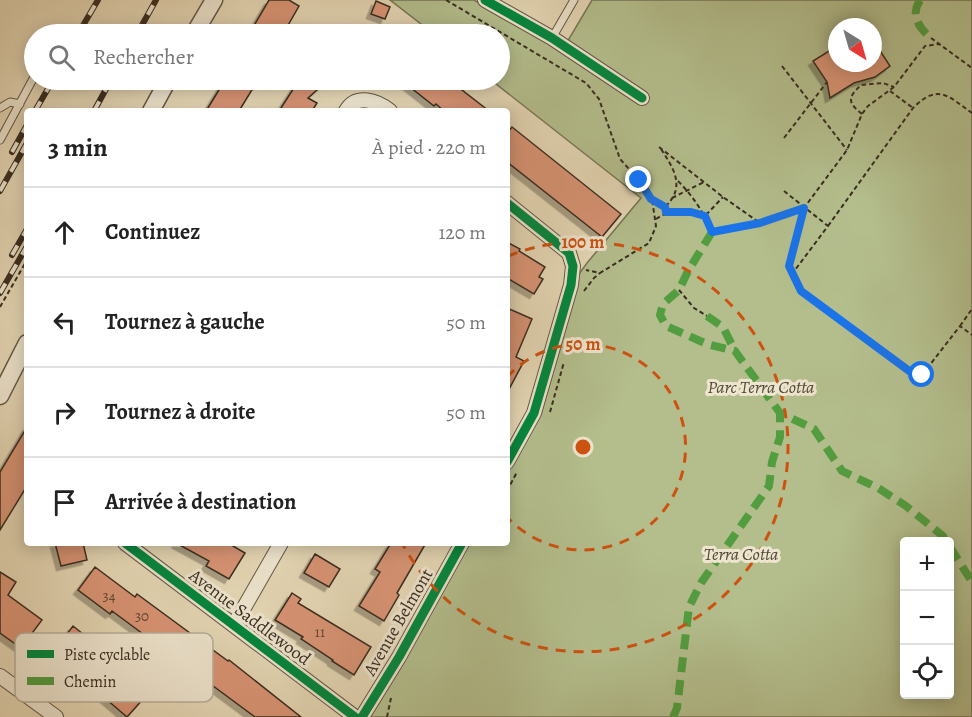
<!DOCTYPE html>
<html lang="fr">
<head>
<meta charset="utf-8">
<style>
  :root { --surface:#fff; --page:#f6f6f6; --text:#222; --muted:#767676; --line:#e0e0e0 }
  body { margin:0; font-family:Alegreya,serif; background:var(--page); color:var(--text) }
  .controls { position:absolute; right:18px; bottom:18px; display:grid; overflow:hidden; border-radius:6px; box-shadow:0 3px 15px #0003 }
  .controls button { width:54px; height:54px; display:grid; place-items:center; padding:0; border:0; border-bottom:2px solid var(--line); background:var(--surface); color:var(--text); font:30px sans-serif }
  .compass { position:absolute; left:828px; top:18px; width:54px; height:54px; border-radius:50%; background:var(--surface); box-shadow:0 3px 15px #0003; rotate:143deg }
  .stop { position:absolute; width:18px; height:18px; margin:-14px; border:4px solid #1a73e8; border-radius:50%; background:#fff }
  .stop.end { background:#1a73e8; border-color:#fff; box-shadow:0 2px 6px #0008 }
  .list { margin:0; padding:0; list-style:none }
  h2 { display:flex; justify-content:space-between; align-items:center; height:78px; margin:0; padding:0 24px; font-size:26px }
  h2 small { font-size:20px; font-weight:400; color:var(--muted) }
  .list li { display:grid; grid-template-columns:39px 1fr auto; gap:18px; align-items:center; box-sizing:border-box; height:90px; padding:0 24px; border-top:2px solid var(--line) }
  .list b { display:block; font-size:22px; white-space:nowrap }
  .list em { font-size:20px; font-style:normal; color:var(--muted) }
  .icon { flex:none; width:33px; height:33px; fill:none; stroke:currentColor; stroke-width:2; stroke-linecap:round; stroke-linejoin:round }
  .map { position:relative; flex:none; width:972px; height:717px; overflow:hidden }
  .search { position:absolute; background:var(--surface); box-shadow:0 3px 15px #0003; left:24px; top:24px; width:486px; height:66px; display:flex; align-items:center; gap:15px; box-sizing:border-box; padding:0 21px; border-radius:33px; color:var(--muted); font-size:22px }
  .panel { position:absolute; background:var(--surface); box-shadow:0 3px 15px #0003; left:24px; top:108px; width:486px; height:438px; border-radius:6px }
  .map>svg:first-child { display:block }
  .green { fill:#b4be8d; stroke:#767657; stroke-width:1.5; fill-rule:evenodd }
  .building { fill:#d99474; stroke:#392d21; stroke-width:1.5; filter:url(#shadow) }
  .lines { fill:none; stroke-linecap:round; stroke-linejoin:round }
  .service-casing { stroke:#645846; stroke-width:9 }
  .minor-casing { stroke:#645846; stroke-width:16 }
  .tertiary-casing { stroke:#645846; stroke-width:19 }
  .path { stroke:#392d21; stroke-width:2; stroke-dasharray:4.5 3; stroke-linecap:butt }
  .service { stroke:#eee5cf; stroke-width:7 }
  .minor { stroke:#eee5cf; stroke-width:14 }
  .tertiary { stroke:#eee5cf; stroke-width:16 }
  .rail-casing { stroke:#392d21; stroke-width:6 }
  .rail { stroke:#eee5cf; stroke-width:4; stroke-dasharray:11; stroke-linecap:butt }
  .quiet { stroke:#529d3f; stroke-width:8; stroke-dasharray:15 8; stroke-linecap:butt }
  .cycleway-casing { stroke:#eee5cf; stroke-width:13 }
  .cycleway { stroke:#00873e; stroke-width:9 }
  .route { stroke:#1a73e8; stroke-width:8 }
  .ring { fill:none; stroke:#ce520f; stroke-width:3; stroke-dasharray:10 8 }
  .labels { text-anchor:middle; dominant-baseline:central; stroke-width:6; stroke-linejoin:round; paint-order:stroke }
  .number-label { font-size:15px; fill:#614736 }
  .park-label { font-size:18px; font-style:italic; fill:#524a37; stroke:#eee5cf }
  .street-label { font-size:18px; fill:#392d21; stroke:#eee5cf }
  .key { fill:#eee5cf; stroke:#b8ae9b; stroke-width:1.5 }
  .key-label { font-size:16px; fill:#392d21 }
  .centre { fill:#ce520f; stroke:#eee5cf; stroke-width:3 }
  .ring-label { font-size:18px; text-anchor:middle; font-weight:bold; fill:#ce520f; stroke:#eee5cf; stroke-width:6; stroke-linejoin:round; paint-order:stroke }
</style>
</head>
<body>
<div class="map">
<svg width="972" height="717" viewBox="0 0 972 717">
  <defs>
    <filter id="shadow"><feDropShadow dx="-4.5" dy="4.5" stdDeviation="0" flood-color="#0004"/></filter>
  </defs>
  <rect width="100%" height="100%" fill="#e5d7b5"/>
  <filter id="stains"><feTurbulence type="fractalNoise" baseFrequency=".00333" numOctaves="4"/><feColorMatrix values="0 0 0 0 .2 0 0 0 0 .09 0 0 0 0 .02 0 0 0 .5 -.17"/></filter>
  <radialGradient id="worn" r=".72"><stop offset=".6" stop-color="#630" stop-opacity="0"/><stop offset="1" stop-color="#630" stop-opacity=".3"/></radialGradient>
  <!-- green -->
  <path class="green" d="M390,0H474L563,49L592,0H972V717H362L461,543H507V461L534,413L571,285L587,263L641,198L491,80H500V34H434ZM837,27H873V63H837ZM904,542H950V694H904Z"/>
  <!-- building -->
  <path class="building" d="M269,0H289L299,6L283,34H249Z
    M376,1L390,7L385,19L371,14Z
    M873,40L890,66L875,77L854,83L830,98L827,82L813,61L837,46V63H873Z
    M225,80H258L239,111H206Z
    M299,80H328L308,98L317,103L312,111H279Z
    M401,80H449L489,111H444L436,104L434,106Z
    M512,127L621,214L602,237L507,162V133Z
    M507,242L520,249L519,251L545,267L539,277L543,279L534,294L507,278Z
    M507,308L532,319L516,357L524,361L507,393Z
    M27,427V486L0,530V472Z
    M55,543H83L87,560L61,566Z
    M176,543H228L245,553L229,579L206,566L209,561Z
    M391,543H426L397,593L399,595L384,621L359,606L380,572L375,569Z
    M315,554L340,569L329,587L304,573Z
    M95,567L135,597L137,594L228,661L229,660L301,717H255L112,611L110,614L78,590Z
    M0,572L16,582L8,595L42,620L21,648L0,633Z
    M292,593L301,599L298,603L371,647L354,675L332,661L333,660L301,639L303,637L275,620Z
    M73,626L152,689L127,717L85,681L50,656Z"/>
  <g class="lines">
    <defs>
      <path id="service" d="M552,38L574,0
        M0,108L10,102L20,104
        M0,140L34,77"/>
      <path id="minor" d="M485,0L552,38L642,98
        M346,111C356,93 378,101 390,111
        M507,203L569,253L573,266L571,285L534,413L507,462
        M125,543L355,717
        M234,625L281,543
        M0,676L56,717
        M362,717L399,657L462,543"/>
      <path id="tertiary" d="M194,34L214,0
        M151,111L168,80
        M0,396L27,343"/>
    </defs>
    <!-- service casing -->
    <use href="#service" class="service-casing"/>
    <!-- minor casing -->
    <use href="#minor" class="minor-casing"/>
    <!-- tertiary casing -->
    <use href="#tertiary" class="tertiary-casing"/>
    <!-- path -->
    <path class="path" d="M446,0L586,83L599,99L620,159L639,180L652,199L656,226L649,243L600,273L586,270
      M931,38L972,68
      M782,66L847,150
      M890,91L913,108
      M862,114C848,103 847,98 861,85L883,83L894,87
      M784,138L827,82
      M659,147L723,197L760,223
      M661,149C674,169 686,187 665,207
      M678,181C693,196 704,213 712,232L760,223L804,208
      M784,191L828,226L792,274L801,291L916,376L922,375L960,326L972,335
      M672,198L704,182
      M652,199L665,209
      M656,219C671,208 688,211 705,216L723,197
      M828,226L913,108C938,83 948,96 972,113
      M792,274L789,266L804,208L847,150L862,114L868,106L894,87L925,46L939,44
      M679,290L694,308L707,316
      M584,291L594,278L600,273
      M0,307L27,260
      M960,326L972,309
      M550,412L564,362
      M507,491L517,472
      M387,717L391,698"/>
    <!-- service -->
    <use href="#service" class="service"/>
    <!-- minor -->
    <use href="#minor" class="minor"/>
    <!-- tertiary -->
    <use href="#tertiary" class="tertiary"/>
    <defs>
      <path id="rail" d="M78,34L98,0
        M137,34L156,0
        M35,111L53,80
        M94,111L111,80
        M12,152L27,125
        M0,191L27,143
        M12,255L27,229
        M0,293L27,246"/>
    </defs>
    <!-- rail casing -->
    <use href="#rail" class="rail-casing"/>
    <!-- rail -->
    <use href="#rail" class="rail"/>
    <!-- quiet -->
    <path class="quiet" d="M920,0C910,15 919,28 931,38
      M712,232L688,271L679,290L663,304L660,315L666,326L707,344L735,351L780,413L814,429L842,471L878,488L906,506L943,536L946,542
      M707,316L723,327L735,351
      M950,547L972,582
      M673,717L677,708L689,607L701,583L769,486L772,462L780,437V413"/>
    <defs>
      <path id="cycleway" d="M485,0L552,38L642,98
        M507,203L569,253L573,266L571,285L534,413L507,462
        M125,543L355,717
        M362,717L399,657L462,543"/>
    </defs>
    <!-- cycleway casing -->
    <use href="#cycleway" class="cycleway-casing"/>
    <!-- cycleway -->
    <use href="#cycleway" class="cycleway"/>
  </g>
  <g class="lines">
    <!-- route -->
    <path class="route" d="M639,180L651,199L665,207L666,212H691L705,216L712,232L760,223L804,208L789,266L801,291L916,376L922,375"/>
  </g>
  <!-- distance rings -->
  <g class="ring">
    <path d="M507 377A103 103 0 1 1 507 517"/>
    <path d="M508 256A205 205 0 1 1 402 543"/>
  </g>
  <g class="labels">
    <!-- number labels -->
    <g class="number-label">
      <text x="109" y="596">34</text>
      <text x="142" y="616">30</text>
      <text x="320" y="632">11</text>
    </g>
    <!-- park labels -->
    <g class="park-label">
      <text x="761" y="387">Parc Terra Cotta</text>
      <text x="741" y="554">Terra Cotta</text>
    </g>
    <!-- street labels -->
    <g class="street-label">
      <text transform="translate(250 617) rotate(37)">Avenue Saddlewood</text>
      <text transform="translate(398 622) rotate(-60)">Avenue Belmont</text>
    </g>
  </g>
  <!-- legend -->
  <rect x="15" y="633" width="198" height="69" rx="9" class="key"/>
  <rect x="27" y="650" width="27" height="8" fill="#00873e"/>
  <rect x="27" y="677" width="27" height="8" fill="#529d3f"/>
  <g class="key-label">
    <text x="64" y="660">Piste cyclable</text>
    <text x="64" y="687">Chemin</text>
  </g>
  <circle cx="583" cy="447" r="9" class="centre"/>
  <g class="ring-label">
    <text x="583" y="248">100 m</text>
    <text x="583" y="350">50 m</text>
  </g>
  <rect width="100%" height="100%" filter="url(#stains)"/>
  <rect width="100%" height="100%" fill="url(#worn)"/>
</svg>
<div class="controls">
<button>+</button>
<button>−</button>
<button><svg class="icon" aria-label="locate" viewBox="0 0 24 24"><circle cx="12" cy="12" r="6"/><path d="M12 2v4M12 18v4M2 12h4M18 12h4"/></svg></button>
</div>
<svg class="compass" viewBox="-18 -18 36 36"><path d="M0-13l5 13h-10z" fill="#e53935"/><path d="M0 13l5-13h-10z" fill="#767676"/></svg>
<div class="stop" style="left:922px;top:375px"></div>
<div class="stop end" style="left:639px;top:180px"></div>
<div class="search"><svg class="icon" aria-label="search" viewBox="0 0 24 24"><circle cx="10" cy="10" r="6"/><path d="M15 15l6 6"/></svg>Rechercher</div>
<section class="panel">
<h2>3 min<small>À pied · 220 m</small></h2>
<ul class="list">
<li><svg class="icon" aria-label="ahead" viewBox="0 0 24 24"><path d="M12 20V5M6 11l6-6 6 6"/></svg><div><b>Continuez</b></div><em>120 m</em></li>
<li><svg class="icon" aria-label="left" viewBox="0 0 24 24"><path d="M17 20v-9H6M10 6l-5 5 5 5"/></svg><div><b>Tournez à gauche</b></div><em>50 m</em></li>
<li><svg class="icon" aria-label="right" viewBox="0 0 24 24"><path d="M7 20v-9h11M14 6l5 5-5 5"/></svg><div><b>Tournez à droite</b></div><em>50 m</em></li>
<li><svg class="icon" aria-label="arrive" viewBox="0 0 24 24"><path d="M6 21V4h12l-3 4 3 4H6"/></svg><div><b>Arrivée à destination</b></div></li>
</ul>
</section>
</div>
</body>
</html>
